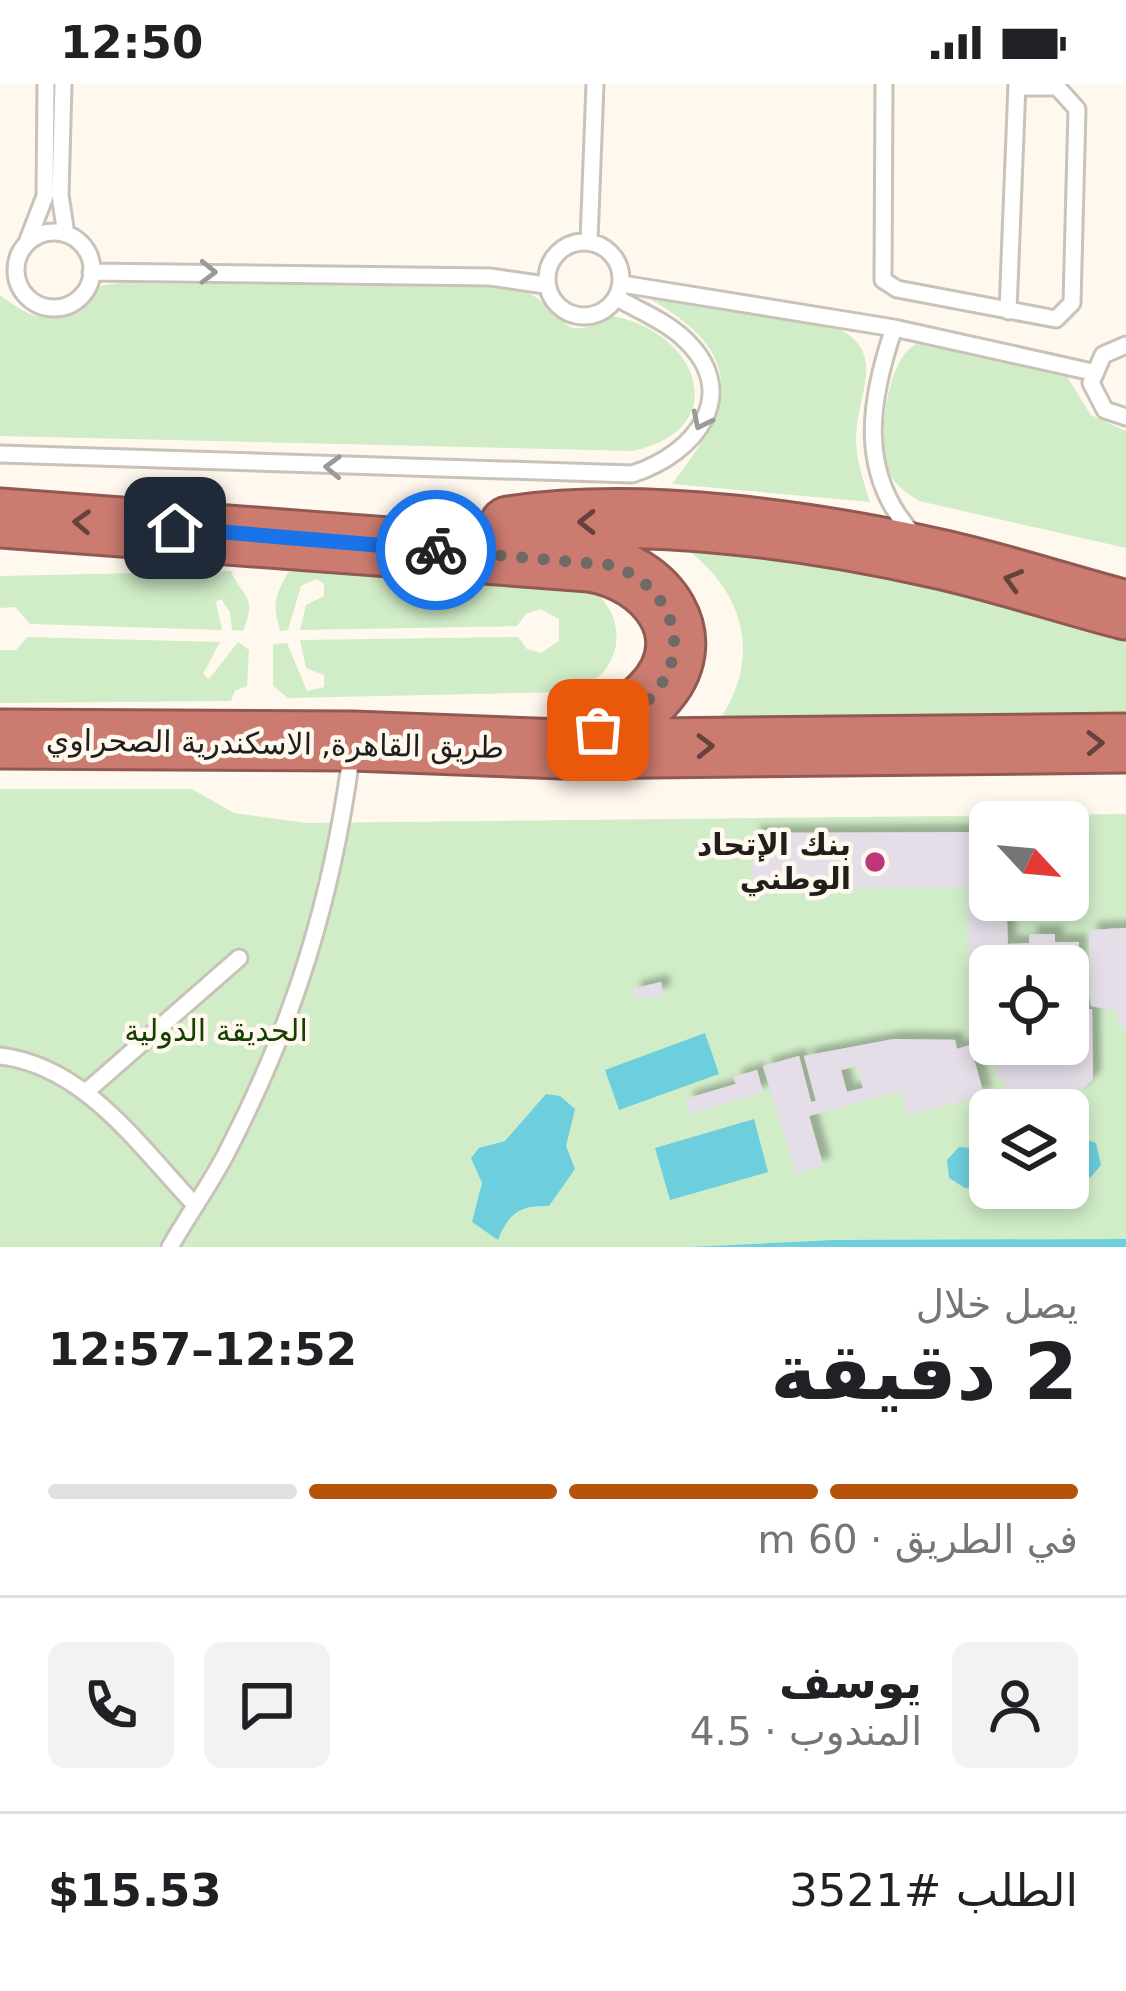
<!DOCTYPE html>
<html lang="ar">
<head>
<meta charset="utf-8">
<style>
  :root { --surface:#fff; --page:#f2f2f2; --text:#202124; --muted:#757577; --line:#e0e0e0; --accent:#b45309 }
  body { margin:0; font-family:"DejaVu Sans","Noto Naskh Arabic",sans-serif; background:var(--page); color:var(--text); direction:rtl; height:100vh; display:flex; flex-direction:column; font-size:45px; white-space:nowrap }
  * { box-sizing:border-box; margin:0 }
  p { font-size:39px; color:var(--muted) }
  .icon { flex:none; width:66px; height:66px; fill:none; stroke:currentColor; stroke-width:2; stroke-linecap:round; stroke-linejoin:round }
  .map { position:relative; height:1163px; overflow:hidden; direction:ltr }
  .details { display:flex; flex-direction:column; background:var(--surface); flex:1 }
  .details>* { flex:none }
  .needle { width:78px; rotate:116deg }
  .tools { position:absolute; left:969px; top:717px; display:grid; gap:24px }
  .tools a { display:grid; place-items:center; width:120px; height:120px; border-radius:18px; background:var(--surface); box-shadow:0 6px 18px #0003; font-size:60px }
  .pin { position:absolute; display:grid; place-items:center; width:102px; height:102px; color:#fff; margin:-51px; border-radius:24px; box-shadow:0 6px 18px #0006 }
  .courier { position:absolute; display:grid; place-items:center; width:120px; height:120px; margin:-60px; border:9px solid #1a73e8; border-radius:50%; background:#fff; color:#222; box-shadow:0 3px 15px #0007 }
  .overview em { font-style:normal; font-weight:700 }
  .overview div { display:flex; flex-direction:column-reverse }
  .overview { display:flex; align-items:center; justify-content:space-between; height:204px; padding:0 48px }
  h1 { font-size:78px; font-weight:700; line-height:90px }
  .bar { display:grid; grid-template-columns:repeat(4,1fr); gap:18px 12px; align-content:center; height:144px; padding:0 48px }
  .bar i { height:15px; border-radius:9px; background:var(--line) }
  .bar .current { background:var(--accent) }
  .bar p { grid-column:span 4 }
  .line { display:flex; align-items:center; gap:30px; padding:0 48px; border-top:3px solid var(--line) }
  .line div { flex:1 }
  .round { display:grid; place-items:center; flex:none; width:126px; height:126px; border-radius:18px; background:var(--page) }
  .status { display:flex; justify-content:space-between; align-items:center; height:84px; padding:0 60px; background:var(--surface); direction:ltr }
  .status svg { height:33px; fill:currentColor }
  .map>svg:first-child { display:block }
  .green { fill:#d1edc8; fill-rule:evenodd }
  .water { fill:#6dcfdd }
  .building { fill:#e5dee8; fill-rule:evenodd; filter:url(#shadow) }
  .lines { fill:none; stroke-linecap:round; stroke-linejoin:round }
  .lane-casing { stroke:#c9c2b8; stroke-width:21 }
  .highway-casing { stroke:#905a52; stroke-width:63 }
  .lane { stroke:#fff; stroke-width:15 }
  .highway { stroke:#cc7b70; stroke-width:57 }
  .oneway { stroke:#9b9a98 }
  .oneway2 { stroke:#65433d }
  .done { stroke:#6f6a65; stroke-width:12; stroke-dasharray:0 21.6 }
  .route { stroke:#1a73e8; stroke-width:15 }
  .poi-dot { fill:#be3778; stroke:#fff8ee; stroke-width:4.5 }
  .labels { text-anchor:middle; stroke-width:9; stroke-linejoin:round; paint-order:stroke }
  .street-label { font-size:30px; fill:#211e1b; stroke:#fff8ee }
  .poi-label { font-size:30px; font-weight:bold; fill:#211e1b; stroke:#fff8ee; text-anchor:end }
  .park-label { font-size:30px; fill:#164001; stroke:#fff8ee }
</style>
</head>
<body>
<div class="status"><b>12:50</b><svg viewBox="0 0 49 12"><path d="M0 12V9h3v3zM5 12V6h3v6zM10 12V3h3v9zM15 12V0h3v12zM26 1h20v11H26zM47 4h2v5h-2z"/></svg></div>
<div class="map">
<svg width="1126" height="1163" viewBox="0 0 1126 1163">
  <defs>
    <filter id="shadow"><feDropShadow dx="8" dy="-8" stdDeviation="3" flood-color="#0004"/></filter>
  </defs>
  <rect width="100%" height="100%" fill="#fff8ee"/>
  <path class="green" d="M123 199 487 203C501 205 522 204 534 212 573 239 561 258 614 232 701 250 733 346 633 367L0 352V211C52 251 59 231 103 201Z
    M645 212 837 244C888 269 857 309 856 353 856 376 863 395 870 418L672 400C737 317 746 269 645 212Z
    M916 260 1064 288 1091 331 1126 347V464L919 417C908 410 897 403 891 392 875 363 886 275 916 260Z
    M685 464 875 485 1126 546V630L722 632C762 569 742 506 685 464Z
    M231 487C242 514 258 510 243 547L232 546 230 528 221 515 216 518 222 546 30 540 15 523 0 524V492Z
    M332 487 592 505C634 539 620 597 567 608L288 614 273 602V560L287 559 307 607 324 603V591L306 584 300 556 518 553 527 565 541 569 559 557V535L540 525 526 530 517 542 300 546 306 521 324 512V500L316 495 301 502 288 546 280 547C272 517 275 514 288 488Z
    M27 553 220 558 203 590 209 595 238 558 249 566 247 602 235 607 231 617 0 619V566H16Z
    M0 705H192L234 729 306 739 1126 730V1163H0ZM990 738H1068V816H990ZM990 882H1068V960H990ZM990 1026H1068V1104H990Z"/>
  <path class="water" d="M705 949 719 990 619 1026 605 986Z
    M546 1010 560 1012 575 1025 566 1062 575 1085 549 1122C519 1121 509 1129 498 1156L472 1138 482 1099 471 1074 479 1064 505 1057Z
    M754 1035 768 1088 670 1116 655 1064Z
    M1078 1052 1096 1059 1101 1081 1091 1093 1068 1100V1055Z
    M959 1063 990 1066V1102L965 1104 949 1094 947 1076Z
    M996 1104H1061L1027 1125Z
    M1126 1155V1163H691L834 1156Z"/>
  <path class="building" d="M990 748V816H1006L1008 860 1029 859V850H1055V858H1079L1078 925H1092L1093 995 1077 1010 1012 1008 995 989V960H1068V882H990L986 934 970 933 967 804 752 805V749Z
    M1126 844V942L1118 943V927L1091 922 1089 846Z
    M661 898 663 910 635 916 632 905Z
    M894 955 955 956 957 965 970 961 984 1011 907 1032 901 1007 809 1032 823 1081 796 1089 763 982 799 972 811 1018 816 1017 804 972ZM857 982 863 1004 847 1008 841 986Z
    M757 986 763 1008 689 1030 685 1015 736 1000 733 993Z"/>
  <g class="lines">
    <defs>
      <path id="lane" d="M63 0 60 111 66 150
        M884 0 883 196 897 205 1056 235 1072 219 1077 25 1057 3H1017
        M16 186a38 38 0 1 1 76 0a38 38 0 1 1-76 0Z
        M28 156 45 112 46 0
        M589 157 595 0
        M547 195a37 37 0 1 1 74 0a37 37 0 1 1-74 0Z
        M91 188 490 193 545 201
        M622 200 894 244 1092 288
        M1008 227 1017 0
        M894 244C869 317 857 391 915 452
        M1126 261 1103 271 1091 299 1105 326 1126 333
        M0 370 632 390C696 370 745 308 681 252 663 236 638 226 617 214
        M0 972C85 982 139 1062 195 1121
        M87 1007 239 874
        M170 1163C188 1131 210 1101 227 1068 295 937 333 812 352 666"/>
      <path id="highway" d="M0 434 590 478C656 488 708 554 652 612 631 634 597 646 571 661
        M509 442C640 422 810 446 939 475 1002 489 1064 510 1126 526
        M0 655 353 657 562 665 1126 659"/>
    </defs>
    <use href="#lane" class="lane-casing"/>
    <use href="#highway" class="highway-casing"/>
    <use href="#lane" class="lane"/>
    <use href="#highway" class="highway"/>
  </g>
  <defs><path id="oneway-chevron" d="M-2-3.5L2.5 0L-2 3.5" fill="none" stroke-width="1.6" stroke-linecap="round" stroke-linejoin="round" transform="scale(3)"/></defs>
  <g class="oneway">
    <use href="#oneway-chevron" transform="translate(208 188) rotate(1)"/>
    <use href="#oneway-chevron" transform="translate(701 337) rotate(116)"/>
    <use href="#oneway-chevron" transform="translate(333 383) rotate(-178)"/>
  </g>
  <g class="oneway2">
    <use href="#oneway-chevron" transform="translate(82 438) rotate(-177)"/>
    <use href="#oneway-chevron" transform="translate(587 438) rotate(180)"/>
    <use href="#oneway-chevron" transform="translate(1013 496) rotate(-164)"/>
    <use href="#oneway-chevron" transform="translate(1095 659) rotate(-1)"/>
    <use href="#oneway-chevron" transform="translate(705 662) rotate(-1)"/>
  </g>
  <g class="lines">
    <path class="done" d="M436 466 610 481C662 496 694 553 660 602 646 624 620 634 598 646"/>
    <path class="route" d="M175 444 436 466"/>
  </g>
  <circle class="poi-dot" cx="875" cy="778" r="12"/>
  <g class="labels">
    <g class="street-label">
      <text transform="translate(275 660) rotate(1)" y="10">طريق القاهرة, الاسكندرية الصحراوي</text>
    </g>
    <g class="poi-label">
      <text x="851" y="771">بنك الإتحاد<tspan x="851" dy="34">الوطني</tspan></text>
    </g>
    <g class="park-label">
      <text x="216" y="957">الحديقة الدولية</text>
    </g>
  </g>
</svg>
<div class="tools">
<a><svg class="needle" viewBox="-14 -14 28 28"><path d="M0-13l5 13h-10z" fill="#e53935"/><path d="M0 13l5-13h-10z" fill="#757577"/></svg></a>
<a><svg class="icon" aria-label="locate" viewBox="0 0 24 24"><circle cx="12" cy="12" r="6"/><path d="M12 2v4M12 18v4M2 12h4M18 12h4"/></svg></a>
<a><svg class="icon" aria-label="layers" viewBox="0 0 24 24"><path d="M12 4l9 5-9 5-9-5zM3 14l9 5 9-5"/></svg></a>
</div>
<div class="pin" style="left:598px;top:646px;background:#ea580c"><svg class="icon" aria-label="bag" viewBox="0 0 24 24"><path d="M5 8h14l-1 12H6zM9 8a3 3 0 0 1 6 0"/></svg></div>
<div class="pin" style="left:175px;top:444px;background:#1f2937"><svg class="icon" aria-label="home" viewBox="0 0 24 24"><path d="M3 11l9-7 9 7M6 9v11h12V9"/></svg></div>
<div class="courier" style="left:436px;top:466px"><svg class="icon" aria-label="bike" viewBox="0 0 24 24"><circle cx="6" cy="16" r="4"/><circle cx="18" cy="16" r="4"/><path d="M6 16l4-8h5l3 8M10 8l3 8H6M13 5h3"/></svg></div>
</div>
<section class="details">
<div class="overview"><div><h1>2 دقيقة</h1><p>يصل خلال</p></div><em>12:52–12:57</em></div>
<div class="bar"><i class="current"></i><i class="current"></i><i class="current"></i><i></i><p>في الطريق · 60 m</p></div>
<div class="line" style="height:216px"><a class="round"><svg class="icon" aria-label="person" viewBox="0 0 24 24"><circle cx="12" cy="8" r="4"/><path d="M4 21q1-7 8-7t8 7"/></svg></a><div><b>يوسف</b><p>المندوب · 4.5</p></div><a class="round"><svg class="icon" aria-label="chat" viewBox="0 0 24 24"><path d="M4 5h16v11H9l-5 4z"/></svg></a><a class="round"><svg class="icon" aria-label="phone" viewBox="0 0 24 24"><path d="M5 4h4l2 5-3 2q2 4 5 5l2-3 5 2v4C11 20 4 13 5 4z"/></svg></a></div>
<div class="line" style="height:156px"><div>الطلب #3521</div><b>$15.53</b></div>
</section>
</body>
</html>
